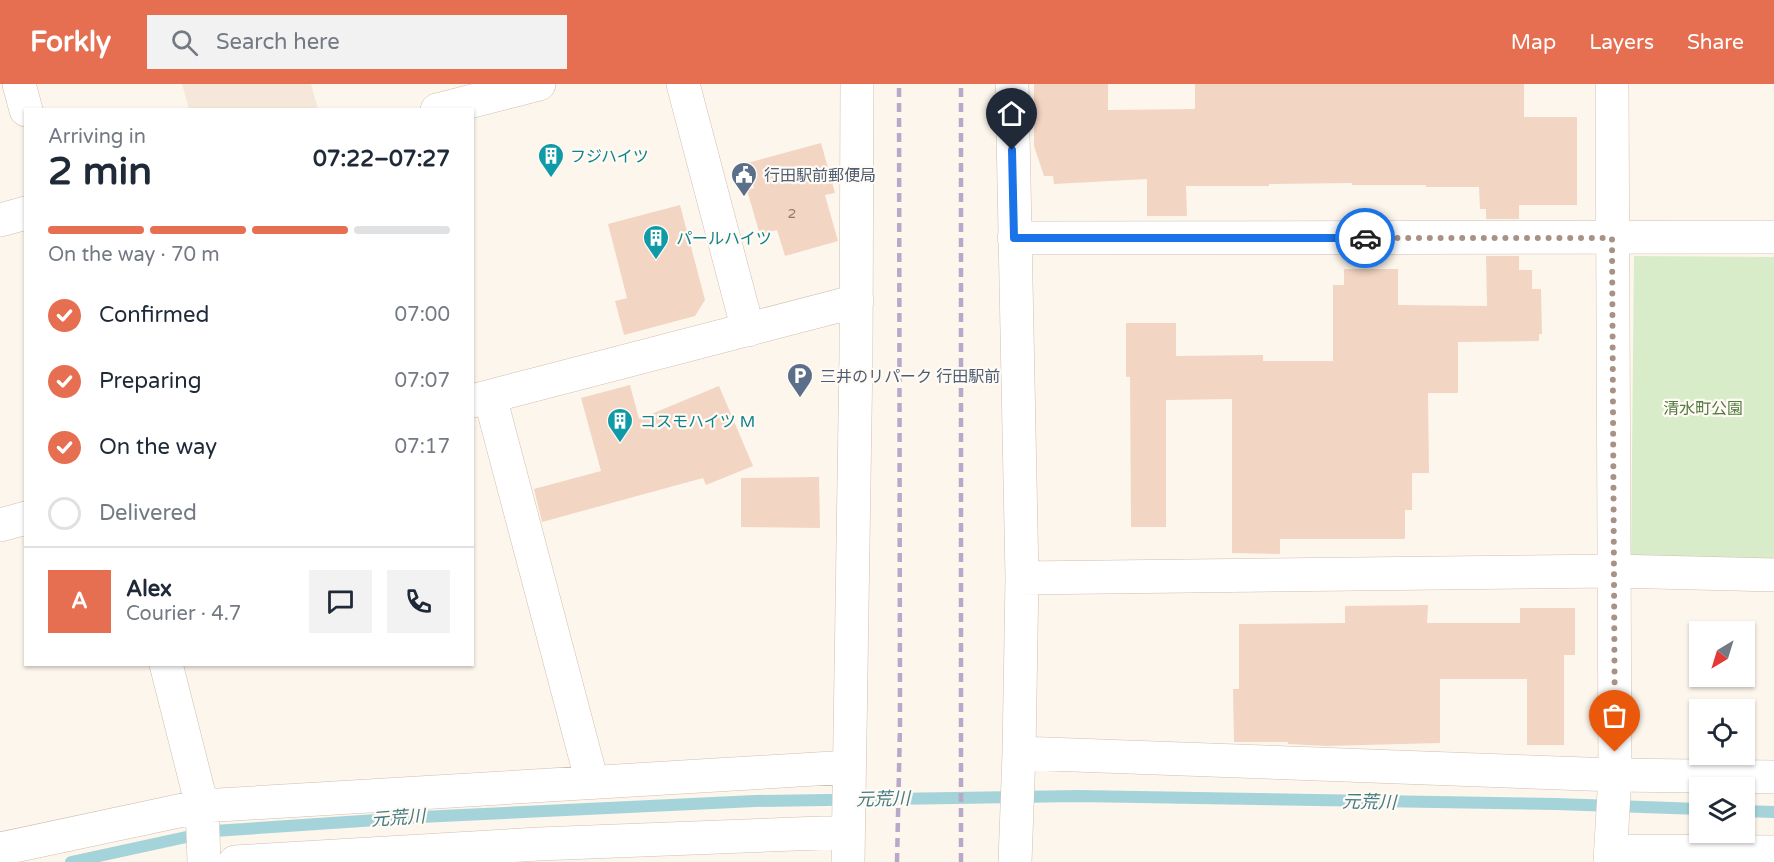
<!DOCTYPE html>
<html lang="en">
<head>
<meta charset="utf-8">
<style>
  :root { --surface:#fff; --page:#f2f2f3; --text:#1f2937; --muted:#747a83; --line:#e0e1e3; --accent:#e76f51 }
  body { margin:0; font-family:"Varela Round","Noto Sans JP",sans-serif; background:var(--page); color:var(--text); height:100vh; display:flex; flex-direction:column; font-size:22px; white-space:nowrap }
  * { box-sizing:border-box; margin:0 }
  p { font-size:20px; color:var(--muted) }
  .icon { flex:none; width:33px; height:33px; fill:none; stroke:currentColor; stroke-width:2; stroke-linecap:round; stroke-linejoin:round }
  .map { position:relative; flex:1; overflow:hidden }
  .panel { position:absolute; left:24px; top:24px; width:450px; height:558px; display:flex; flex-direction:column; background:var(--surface); border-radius:0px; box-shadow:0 2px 4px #0004 }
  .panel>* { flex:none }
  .needle { width:39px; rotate:218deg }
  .controls { position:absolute; left:1689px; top:537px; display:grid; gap:12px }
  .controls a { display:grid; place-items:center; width:66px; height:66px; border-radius:0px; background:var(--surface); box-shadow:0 2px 4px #0004; font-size:30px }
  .pin { position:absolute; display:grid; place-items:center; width:51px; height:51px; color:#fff; margin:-62px -26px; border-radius:50% 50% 50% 0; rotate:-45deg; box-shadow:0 0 6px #0007 }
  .pin .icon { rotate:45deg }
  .courier { position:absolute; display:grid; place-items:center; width:60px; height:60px; margin:-30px; border:4px solid #1a73e8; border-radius:50%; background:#fff; color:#222; box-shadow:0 2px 8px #0007 }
  .overview em { font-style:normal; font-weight:800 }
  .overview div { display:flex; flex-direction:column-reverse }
  .overview { display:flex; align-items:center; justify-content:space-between; height:102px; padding:0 24px }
  h1 { font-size:39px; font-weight:800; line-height:45px }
  .bar { display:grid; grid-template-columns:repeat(4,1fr); gap:9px 6px; align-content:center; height:72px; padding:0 24px }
  .bar i { height:8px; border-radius:4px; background:var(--line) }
  .bar .selected { background:var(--accent) }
  .bar p { grid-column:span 4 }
  .line { display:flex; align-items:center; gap:15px; padding:0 24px; border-top:2px solid var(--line) }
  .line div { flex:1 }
  .round { display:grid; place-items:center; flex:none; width:63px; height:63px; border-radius:0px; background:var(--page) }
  ol { padding:0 24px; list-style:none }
  li { display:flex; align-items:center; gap:18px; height:66px }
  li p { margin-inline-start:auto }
  li .icon { padding:6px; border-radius:50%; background:var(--accent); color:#fff; stroke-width:4 }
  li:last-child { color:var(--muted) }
  li i { width:33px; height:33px; border:3px solid var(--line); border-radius:50% }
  header { display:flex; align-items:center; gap:36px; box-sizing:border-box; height:84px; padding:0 30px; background:var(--accent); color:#fff }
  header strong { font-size:28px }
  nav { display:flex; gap:33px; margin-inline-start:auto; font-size:21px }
  .search { width:420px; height:54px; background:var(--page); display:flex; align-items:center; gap:15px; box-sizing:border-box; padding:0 21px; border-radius:0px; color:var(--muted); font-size:22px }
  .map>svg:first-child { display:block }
  .residential { fill:#f5e8da }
  .green { fill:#d8ecc9 }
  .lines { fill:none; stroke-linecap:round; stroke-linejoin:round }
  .stream { stroke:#a5d3da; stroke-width:12 }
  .building { fill:#f3d5c3 }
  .street-casing { stroke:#d1beb0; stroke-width:34 }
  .secondary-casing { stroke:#d6c0b0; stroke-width:34 }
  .street { stroke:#fff; stroke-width:33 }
  .secondary { stroke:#fff; stroke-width:33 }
  .rail { stroke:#b9a8c9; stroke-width:4.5; stroke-dasharray:9 6; stroke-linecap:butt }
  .done { stroke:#a89285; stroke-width:6; stroke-dasharray:0 10.8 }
  .route { stroke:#1a73e8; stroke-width:8 }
  .labels { text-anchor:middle; stroke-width:4.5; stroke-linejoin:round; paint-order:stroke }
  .number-label { font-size:14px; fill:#987a6a }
  .culture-label { font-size:16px; fill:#0d838f; stroke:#fffaf3; text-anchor:start }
  .service-label { font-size:16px; fill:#4e5e75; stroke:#fffaf3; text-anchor:start }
  .park-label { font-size:16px; fill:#537a41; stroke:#fffaf3 }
  .water-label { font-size:18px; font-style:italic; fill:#437c86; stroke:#fffaf3 }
</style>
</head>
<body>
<header>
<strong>Forkly</strong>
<div class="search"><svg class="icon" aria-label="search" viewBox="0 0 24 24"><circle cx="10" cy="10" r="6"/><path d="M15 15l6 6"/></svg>Search here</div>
<nav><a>Map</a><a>Layers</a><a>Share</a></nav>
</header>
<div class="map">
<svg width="1774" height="778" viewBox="0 0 1774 778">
  <rect width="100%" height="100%" fill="#fdf6ec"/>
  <path class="residential" d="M182 0H311L318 25H189Z"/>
  <path class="green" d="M1634 172 1774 173V476H1631Z"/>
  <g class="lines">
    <path class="stream" d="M1744 727 1774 728
      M71 778 214 747 421 733 755 717 1078 712 1557 720 1700 725"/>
  </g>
  <path class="building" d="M1034 0H1108V26L1195 25V0H1524V33H1577V121H1519V135H1486V125H1480L1479 103H1426V101H1352V99L1269 100V102H1186L1187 132H1147V95L1054 100 1053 92H1044L1034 62Z
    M821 59 835 109 825 111 838 157 785 172 777 146 760 151 747 106 754 104 747 79Z
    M680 121 705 216 695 232 624 251 615 217 627 214 608 140Z
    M1486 172H1519V186H1532V205H1541L1542 250H1539V257L1458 258V309H1428L1429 389H1412V426H1405V455H1280V470L1232 469V315L1166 316V443H1131L1130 293H1126V239H1176V272L1263 271V277H1333V201H1344V185H1398V221L1487 222Z
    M630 301 639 335 719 302 753 382 706 401 703 394 542 438 534 405 601 387 581 314Z
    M819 393 820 444 741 443V394Z
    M1428 521 1427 539H1520V524H1575V571H1564V661H1527V595H1440V659L1326 662 1288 660V658H1234L1233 605H1239V540L1345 539V522Z"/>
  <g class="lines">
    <defs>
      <path id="street" d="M19 0 26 26
        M683 0 748 246
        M1012 0 1022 494 1019 669 1615 691 1774 693
        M437 26 539 0
        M0 136 26 129
        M1014 154 1774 153
        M490 313 592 698
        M472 317 857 217
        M0 441 26 434
        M1022 494 1614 487 1774 491
        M166 580 202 722 204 778
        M0 765 202 722 849 683
        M1611 767 1774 768
        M235 778 539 760 848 748
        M848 778 856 270 857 0
        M1015 778 1019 669"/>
      <path id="secondary" d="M1610 778 1615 691 1612 0"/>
    </defs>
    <use href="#street" class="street-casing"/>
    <use href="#secondary" class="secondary-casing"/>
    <use href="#street" class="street"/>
    <use href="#secondary" class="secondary"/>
    <path class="rail" d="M897 778 900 641 899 0
      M961 778V0"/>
  </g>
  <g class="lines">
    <path class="done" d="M1365 154H1612L1615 668"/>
    <path class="route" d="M1012 66 1014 154H1365"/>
  </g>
  <defs>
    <symbol id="building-pin" viewBox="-11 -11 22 30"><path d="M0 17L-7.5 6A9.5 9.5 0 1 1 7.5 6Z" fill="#0f9aa8" stroke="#fffaf3"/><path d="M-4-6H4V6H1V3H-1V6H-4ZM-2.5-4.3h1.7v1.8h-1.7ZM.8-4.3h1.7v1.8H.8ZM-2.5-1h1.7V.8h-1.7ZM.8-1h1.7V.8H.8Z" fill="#fff"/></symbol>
    <symbol id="civic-pin" viewBox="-11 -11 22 30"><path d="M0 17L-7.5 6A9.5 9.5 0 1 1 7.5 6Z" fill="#5c6f8a" stroke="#fffaf3"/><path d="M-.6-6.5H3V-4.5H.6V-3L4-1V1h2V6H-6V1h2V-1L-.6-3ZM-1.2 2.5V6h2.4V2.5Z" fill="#fff"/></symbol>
    <symbol id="parking-pin" viewBox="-11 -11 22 30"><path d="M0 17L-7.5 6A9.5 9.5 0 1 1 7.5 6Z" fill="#5c6f8a" stroke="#fffaf3"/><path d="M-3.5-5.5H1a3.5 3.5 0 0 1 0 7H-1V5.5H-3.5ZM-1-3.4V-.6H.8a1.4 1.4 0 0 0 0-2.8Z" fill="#fff"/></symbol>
  </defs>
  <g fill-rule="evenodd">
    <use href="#building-pin" x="536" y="57" width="30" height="40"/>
    <use href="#civic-pin" x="729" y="76" width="30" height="40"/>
    <use href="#building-pin" x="641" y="139" width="30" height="40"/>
    <use href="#parking-pin" x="785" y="277" width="30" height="40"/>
    <use href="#building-pin" x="605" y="322" width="30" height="40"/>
  </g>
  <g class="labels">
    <g class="number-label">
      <text x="792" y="134">2</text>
    </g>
    <g class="culture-label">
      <text x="570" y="78">フジハイツ</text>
      <text x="676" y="160">パールハイツ</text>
      <text x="640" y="343">コスモハイツ M</text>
    </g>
    <g class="service-label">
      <text x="764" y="97">行田駅前郵便局</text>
      <text x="820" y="298">三井のリパーク 行田駅前</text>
    </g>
    <g class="park-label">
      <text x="1703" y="330">清水町公園</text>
    </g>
    <g class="water-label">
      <text transform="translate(883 715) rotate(-1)" y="6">元荒川</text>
      <text transform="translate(1369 718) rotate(1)" y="6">元荒川</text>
      <text transform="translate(398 734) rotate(-4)" y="6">元荒川</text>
    </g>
  </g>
</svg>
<div class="controls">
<a><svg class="needle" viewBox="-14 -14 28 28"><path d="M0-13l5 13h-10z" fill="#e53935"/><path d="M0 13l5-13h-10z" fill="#747a83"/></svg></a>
<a><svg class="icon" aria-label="locate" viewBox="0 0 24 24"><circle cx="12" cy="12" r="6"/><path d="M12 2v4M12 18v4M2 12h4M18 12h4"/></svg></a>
<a><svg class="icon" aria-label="layers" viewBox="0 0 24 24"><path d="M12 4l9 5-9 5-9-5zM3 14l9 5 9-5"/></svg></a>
</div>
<div class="pin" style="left:1615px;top:668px;background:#ea580c"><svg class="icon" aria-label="bag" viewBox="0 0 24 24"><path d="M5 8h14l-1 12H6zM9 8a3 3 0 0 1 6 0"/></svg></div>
<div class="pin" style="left:1012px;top:66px;background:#1f2937"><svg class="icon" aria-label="home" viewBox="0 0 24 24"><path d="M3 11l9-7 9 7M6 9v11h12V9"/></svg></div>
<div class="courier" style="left:1365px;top:154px"><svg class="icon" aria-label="car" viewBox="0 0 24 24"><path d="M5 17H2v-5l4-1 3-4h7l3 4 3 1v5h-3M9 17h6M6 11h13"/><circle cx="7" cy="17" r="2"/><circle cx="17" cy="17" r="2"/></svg></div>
<section class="panel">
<div class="overview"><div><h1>2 min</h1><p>Arriving in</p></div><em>07:22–07:27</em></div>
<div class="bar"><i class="selected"></i><i class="selected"></i><i class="selected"></i><i></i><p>On the way · 70 m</p></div>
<ol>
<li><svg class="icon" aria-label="check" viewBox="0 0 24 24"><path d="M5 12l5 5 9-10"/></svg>Confirmed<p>07:00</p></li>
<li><svg class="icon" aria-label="check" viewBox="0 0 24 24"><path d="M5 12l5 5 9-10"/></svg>Preparing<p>07:07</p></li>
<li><svg class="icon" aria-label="check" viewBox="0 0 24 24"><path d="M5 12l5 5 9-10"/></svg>On the way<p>07:17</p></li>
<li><i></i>Delivered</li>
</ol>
<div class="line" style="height:108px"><b class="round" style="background:var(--accent);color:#fff">A</b><div><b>Alex</b><p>Courier · 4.7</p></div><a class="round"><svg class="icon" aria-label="chat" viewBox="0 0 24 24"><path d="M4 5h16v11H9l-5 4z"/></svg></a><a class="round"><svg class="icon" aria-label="phone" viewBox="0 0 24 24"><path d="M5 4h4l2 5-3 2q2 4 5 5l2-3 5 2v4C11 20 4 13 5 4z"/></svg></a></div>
</section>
</div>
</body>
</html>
